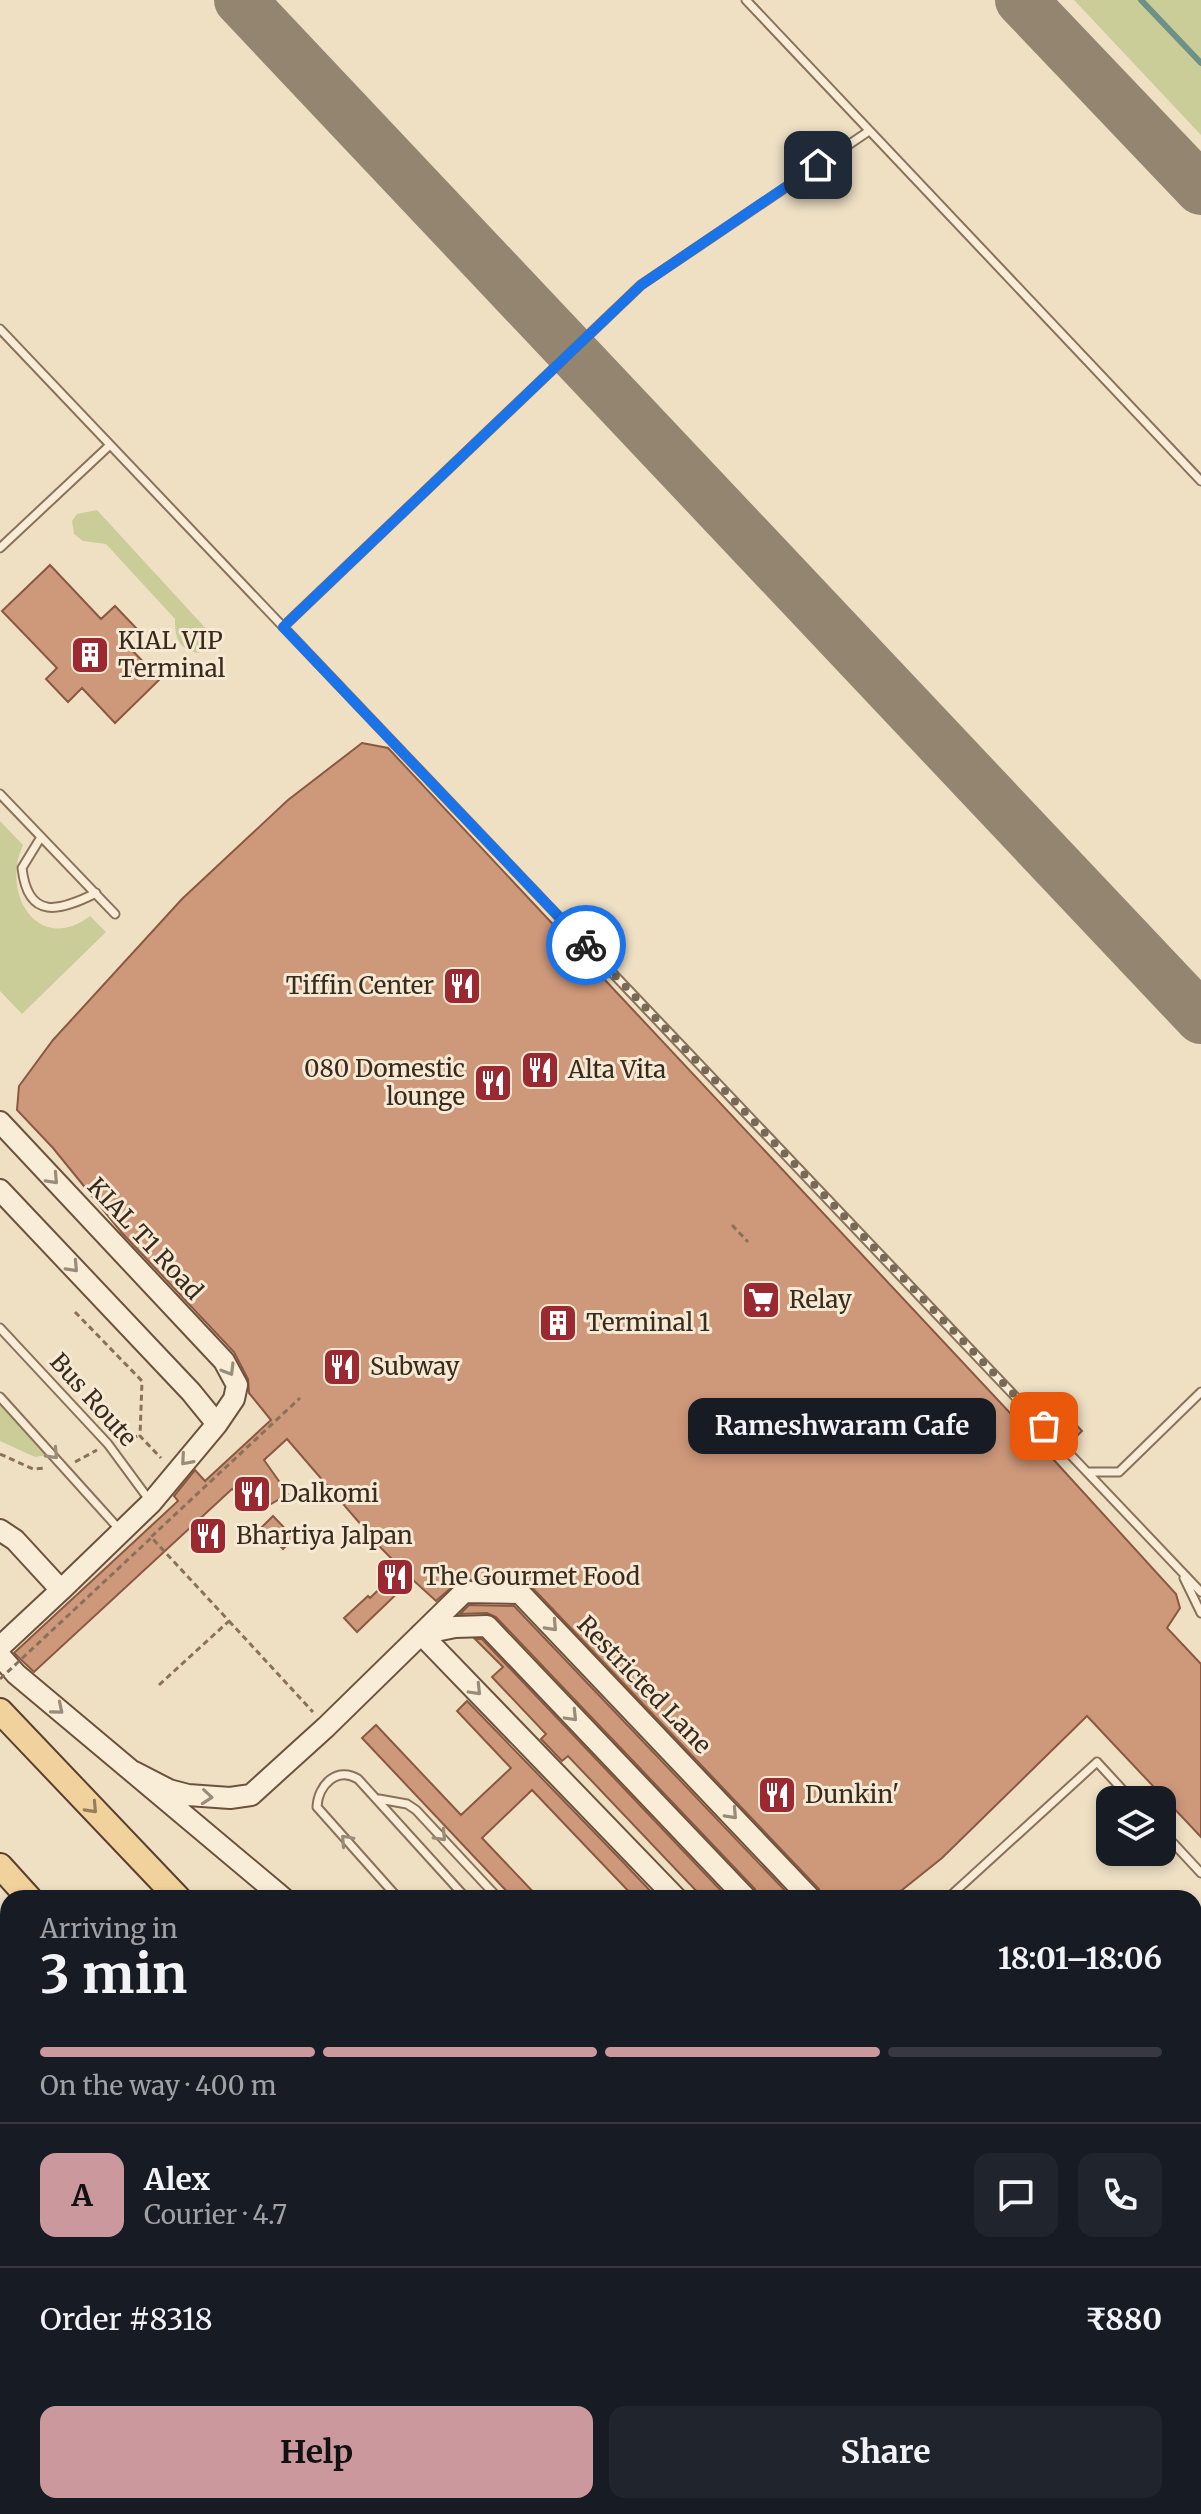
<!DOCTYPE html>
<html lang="en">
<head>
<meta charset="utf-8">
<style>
  :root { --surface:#171b24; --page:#20242c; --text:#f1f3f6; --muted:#9ea1a6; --line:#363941; --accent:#ca989d }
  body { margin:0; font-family:Merriweather,serif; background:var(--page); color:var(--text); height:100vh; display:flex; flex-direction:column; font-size:30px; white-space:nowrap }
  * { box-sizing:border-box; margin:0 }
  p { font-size:26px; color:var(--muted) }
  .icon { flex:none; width:44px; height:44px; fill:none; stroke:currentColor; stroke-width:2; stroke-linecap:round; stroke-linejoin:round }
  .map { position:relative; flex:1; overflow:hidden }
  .panel { position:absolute; left:0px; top:1890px; width:1202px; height:624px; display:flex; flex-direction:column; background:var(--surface); border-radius:24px 24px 0 0; box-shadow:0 4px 12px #0003 }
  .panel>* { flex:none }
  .controls { position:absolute; left:1096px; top:1786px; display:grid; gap:16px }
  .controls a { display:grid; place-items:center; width:80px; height:80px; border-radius:16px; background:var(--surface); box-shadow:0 4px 12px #0003; font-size:40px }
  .pin { position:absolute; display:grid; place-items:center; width:68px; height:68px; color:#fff; margin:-34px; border-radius:16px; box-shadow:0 4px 12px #0006 }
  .courier { position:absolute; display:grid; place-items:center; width:80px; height:80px; margin:-40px; border:6px solid #1a73e8; border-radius:50%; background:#fff; color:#222; box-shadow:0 2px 10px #0007 }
  .bubble { position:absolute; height:56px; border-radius:16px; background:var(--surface); box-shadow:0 4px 12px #0003; font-size:26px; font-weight:700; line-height:56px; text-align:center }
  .headline em { font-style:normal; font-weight:700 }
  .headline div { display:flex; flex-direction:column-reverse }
  .headline { display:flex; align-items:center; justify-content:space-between; height:136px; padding:0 40px }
  h1 { font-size:52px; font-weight:700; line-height:60px }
  .bar { display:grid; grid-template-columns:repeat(4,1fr); gap:12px 8px; align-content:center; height:96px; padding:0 40px }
  .bar i { height:10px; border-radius:6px; background:var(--line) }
  .bar .active { background:var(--accent) }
  .bar p { grid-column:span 4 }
  .line { display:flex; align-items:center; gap:20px; padding:0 40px; border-top:2px solid var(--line) }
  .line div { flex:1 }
  .round { display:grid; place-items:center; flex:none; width:84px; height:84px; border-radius:16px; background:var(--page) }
  .primary-button { display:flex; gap:16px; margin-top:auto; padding:16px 40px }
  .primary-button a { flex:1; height:92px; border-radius:16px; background:var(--accent); color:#111; font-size:32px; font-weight:700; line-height:92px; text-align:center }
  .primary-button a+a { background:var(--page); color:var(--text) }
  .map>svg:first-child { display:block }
  .green { fill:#cacd98 }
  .water { fill:#a6c2b8; stroke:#6d9186; stroke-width:2 }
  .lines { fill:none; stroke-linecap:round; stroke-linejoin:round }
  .stream { stroke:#6d9186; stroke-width:6 }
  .taxiway { stroke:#948571; stroke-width:52 }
  .building { fill:#ce987a; stroke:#8a5940; stroke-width:2 }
  .primary-tunnel { stroke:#cbbca3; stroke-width:24; stroke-dasharray:24 12; stroke-linecap:butt }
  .lane-casing { stroke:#8a715a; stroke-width:11 }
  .secondary-casing { stroke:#6c523d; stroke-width:24 }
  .primary-casing { stroke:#583f2f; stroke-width:28 }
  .path { stroke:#8a715a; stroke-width:3; stroke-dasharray:6 4; stroke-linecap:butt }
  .lane { stroke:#f9edd8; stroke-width:7 }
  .secondary { stroke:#f9edd8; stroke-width:20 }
  .primary { stroke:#f2d29c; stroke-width:24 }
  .path-bridge { stroke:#8a715a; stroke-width:3; stroke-dasharray:6 4; stroke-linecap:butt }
  .oneway { stroke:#9a8c7b }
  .oneway2 { stroke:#967e5d }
  .done { stroke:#796a58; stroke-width:8; stroke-dasharray:0 14.4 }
  .route { stroke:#1a73e8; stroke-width:10 }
  .labels { text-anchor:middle; stroke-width:6; stroke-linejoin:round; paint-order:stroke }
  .poi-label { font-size:24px; fill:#3a2a1e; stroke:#f6ead4; text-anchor:start }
  .street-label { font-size:24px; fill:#3a2a1e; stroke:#f6ead4 }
</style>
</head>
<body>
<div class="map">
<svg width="1201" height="2514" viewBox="0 0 1201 2514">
  <rect width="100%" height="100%" fill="#efe0c4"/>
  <path class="green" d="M1074 0H1201V135Z
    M97 510 210 633 209 642 199 653C178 649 175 638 175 619L106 544 83 541 74 534 72 521 77 514Z
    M0 821 23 845C0 895 39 955 90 916L106 932 22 1014 0 991Z
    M0 1403 48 1455 35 1457 0 1441Z
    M1194 2268 1201 2275V2383L1194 2390Z
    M282 2506H374L373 2514H272Z
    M874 2506H1073L1065 2514H881Z"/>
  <path class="water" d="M928 2506H991L987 2514H937Z"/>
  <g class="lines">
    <path class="stream" d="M1141 0 1201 63"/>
    <path class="taxiway" d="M240 0 1201 1018
      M1021 0 1201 189"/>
  </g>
  <path class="building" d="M50 565 101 619 115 606 137 629 124 642 160 679 115 723 82 688 68 702 46 679 57 668 2 611Z
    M362 743 388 748 1041 1446 1047 1440 1060 1453 1053 1459 1176 1594 1180 1608 1167 1628 1201 1664V1837L1087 1716 942 1858 892 1898H823L819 1889 526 1581 460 1580 436 1601 412 1579 357 1632 344 1618 368 1596 370 1598 401 1568 382 1549 287 1439 264 1460 288 1494 271 1504 245 1498 232 1489 34 1672 14 1653 178 1501 174 1496 195 1470 205 1481 271 1420 249 1393 248 1379 234 1352 122 1233 53 1148 17 1110 19 1086 53 1040 182 899 288 800Z
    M1070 1418 1082 1431 1069 1444 1057 1431Z
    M273 1516 294 1538 283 1549 262 1527Z
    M469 1605 514 1606 792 1898H759L755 1889 496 1617 487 1613 460 1614Z
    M475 1639H482L728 1898H703L568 1756 562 1761 541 1739 546 1734 492 1677 503 1667Z
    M467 1701 622 1861 657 1898H635L532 1790 482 1838 539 1898H513L362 1738 376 1725 461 1815 511 1768 457 1711Z"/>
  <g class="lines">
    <path class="primary-tunnel" d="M444 2506 446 2514"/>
    <defs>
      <path id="lane" d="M746 0 1201 481
        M0 329 1201 1592
        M0 548 110 445
        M283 627 641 285 869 131
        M0 794 115 914
        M41 837 22 868C28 921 60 911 96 893
        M0 1328 108 1444 150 1501
        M0 1397 119 1529
        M1088 1472H1119L1201 1392
        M1184 1578 1201 1613
        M379 1799 407 1804 416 1810 498 1898
        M1162 1831 1201 1873
        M398 1898 317 1807C318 1785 337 1766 358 1779L466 1898
        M948 1898 1097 1762 1132 1800
        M0 1972 8 1981
        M0 2079 8 2071
        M1194 2111 1201 2119
        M0 2457 8 2465
        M1194 2487 1201 2480
        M1165 2514 1174 2506"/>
      <path id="secondary" d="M0 1122 224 1361 237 1385 234 1399 217 1424 151 1503 61 1590
        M0 1190 191 1392 217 1424
        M0 1530 15 1540 61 1590 0 1647
        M421 1634 455 1627 487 1626 746 1898
        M421 1634 676 1898
        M0 1656 16 1674 283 1898
        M134 1772 169 1790 188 1795 230 1798 251 1795 326 1727 464 1592 520 1593 810 1898
        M223 2514 237 2506"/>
      <path id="primary" d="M0 1711 178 1898
        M0 1866 29 1898
        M1194 2158 1201 2165
        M1194 2236 1201 2244
        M391 2514 392 2506
        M477 2514 483 2506"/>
    </defs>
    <use href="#lane" class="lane-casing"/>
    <use href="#secondary" class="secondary-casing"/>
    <use href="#primary" class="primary-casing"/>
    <path class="path" d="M732 1225 748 1242
      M75 1312 142 1381 140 1436 161 1458
      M122 1441 138 1436
      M0 1454 33 1469 45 1468
      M75 1462 97 1450
      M229 1621 313 1712
      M159 1685 229 1621 151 1537 300 1398
      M310 2514 325 2506
      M334 2514 336 2506
      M1019 2514 1020 2506
      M1050 2514 1058 2506"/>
    <use href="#lane" class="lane"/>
    <use href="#secondary" class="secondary"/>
    <use href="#primary" class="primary"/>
    <path class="path-bridge" d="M0 1679 151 1538"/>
  </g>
  <defs><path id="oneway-chevron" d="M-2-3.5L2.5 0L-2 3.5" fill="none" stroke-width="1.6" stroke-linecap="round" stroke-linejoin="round" transform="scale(2)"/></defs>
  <g class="oneway">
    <use href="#oneway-chevron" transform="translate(53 1179) rotate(47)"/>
    <use href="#oneway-chevron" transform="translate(73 1267) rotate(47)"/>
    <use href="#oneway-chevron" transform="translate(229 1370) rotate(59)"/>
    <use href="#oneway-chevron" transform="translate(53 1454) rotate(47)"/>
    <use href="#oneway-chevron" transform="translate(186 1460) rotate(131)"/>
    <use href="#oneway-chevron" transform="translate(552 1626) rotate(47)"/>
    <use href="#oneway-chevron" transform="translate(476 1690) rotate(46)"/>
    <use href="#oneway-chevron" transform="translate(58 1709) rotate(40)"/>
    <use href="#oneway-chevron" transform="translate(572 1716) rotate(46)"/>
    <use href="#oneway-chevron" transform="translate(207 1797) rotate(5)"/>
    <use href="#oneway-chevron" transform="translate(732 1814) rotate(47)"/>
    <use href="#oneway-chevron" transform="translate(441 1836) rotate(47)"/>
    <use href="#oneway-chevron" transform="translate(346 1840) rotate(-132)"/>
  </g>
  <use class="oneway2" href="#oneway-chevron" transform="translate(92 1808) rotate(47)"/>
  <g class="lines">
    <path class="done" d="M586 945 1044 1426"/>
    <path class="route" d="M586 945 283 627 641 285 818 165"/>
  </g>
  <defs>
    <symbol id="building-square" viewBox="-11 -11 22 22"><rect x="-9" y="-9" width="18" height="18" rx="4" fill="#9a2931" stroke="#f6ead4"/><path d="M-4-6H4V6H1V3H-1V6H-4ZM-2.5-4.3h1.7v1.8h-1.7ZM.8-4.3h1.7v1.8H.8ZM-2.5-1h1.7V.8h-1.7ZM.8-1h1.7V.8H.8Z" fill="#fff"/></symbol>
    <symbol id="restaurant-square" viewBox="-11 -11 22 22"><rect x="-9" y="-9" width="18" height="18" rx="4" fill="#9a2931" stroke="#f6ead4"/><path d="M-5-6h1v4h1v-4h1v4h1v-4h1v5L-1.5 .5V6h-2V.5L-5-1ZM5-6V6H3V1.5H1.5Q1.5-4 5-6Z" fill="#fff"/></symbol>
    <symbol id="supermarket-square" viewBox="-11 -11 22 22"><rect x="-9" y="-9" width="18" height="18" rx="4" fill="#9a2931" stroke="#f6ead4"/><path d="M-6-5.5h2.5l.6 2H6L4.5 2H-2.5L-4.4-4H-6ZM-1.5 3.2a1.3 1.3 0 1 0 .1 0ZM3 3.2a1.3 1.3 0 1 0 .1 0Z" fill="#fff"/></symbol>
  </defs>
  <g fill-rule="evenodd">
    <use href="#building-square" x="68" y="633" width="44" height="44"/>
    <use href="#restaurant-square" x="440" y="964" width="44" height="44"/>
    <use href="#restaurant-square" x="518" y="1048" width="44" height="44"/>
    <use href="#restaurant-square" x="471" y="1061" width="44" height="44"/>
    <use href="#supermarket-square" x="739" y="1278" width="44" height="44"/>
    <use href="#building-square" x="536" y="1301" width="44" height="44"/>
    <use href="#restaurant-square" x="320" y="1345" width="44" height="44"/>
    <use href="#restaurant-square" x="230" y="1472" width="44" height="44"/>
    <use href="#restaurant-square" x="186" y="1514" width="44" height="44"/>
    <use href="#restaurant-square" x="373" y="1555" width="44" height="44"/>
    <use href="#restaurant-square" x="755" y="1773" width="44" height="44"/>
  </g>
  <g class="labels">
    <g class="poi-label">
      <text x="118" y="649">KIAL VIP<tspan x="118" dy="28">Terminal</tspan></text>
      <text x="434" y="994" text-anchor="end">Tiffin Center</text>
      <text x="465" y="1077" text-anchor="end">080 Domestic<tspan x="465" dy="28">lounge</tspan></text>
      <text x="568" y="1078">Alta Vita</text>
      <text x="789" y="1308">Relay</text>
      <text x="586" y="1331">Terminal 1</text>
      <text x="370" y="1375">Subway</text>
      <text x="280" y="1502">Dalkomi</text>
      <text x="236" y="1544">Bhartiya Jalpan</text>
      <text x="423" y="1585">The Gourmet Food</text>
      <text x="805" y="1803">Dunkin'</text>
    </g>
    <g class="street-label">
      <text transform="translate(145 1239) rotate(47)" y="8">KIAL T1 Road</text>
      <text transform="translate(93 1400) rotate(48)" y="8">Bus Route</text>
      <text transform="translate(644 1685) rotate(46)" y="8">Restricted Lane</text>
    </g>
  </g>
</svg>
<div class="controls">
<a><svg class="icon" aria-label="layers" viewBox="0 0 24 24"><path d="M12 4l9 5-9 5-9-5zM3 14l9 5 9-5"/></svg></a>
</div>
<div class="pin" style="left:1044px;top:1426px;background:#ea580c"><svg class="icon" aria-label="bag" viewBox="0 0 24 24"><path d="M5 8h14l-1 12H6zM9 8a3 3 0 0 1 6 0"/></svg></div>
<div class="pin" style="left:818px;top:165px;background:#1f2937"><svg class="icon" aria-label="home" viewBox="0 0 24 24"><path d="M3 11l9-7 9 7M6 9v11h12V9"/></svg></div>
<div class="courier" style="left:586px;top:945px"><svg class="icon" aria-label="bike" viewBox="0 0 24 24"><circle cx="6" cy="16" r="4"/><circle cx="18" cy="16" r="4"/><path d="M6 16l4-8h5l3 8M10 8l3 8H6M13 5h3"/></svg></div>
<div class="bubble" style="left:688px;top:1398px;width:308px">Rameshwaram Cafe</div>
<section class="panel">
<div class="headline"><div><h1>3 min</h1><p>Arriving in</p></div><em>18:01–18:06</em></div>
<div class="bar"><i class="active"></i><i class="active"></i><i class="active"></i><i></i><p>On the way · 400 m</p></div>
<div class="line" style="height:144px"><b class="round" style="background:var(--accent);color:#111">A</b><div><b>Alex</b><p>Courier · 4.7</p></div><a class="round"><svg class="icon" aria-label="chat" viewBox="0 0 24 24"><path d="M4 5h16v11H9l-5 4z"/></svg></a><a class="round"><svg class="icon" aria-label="phone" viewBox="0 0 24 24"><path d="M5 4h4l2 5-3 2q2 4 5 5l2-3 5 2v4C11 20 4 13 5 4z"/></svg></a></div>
<div class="line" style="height:104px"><div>Order #8318</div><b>₹880</b></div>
<div class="primary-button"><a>Help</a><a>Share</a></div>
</section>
</div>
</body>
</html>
